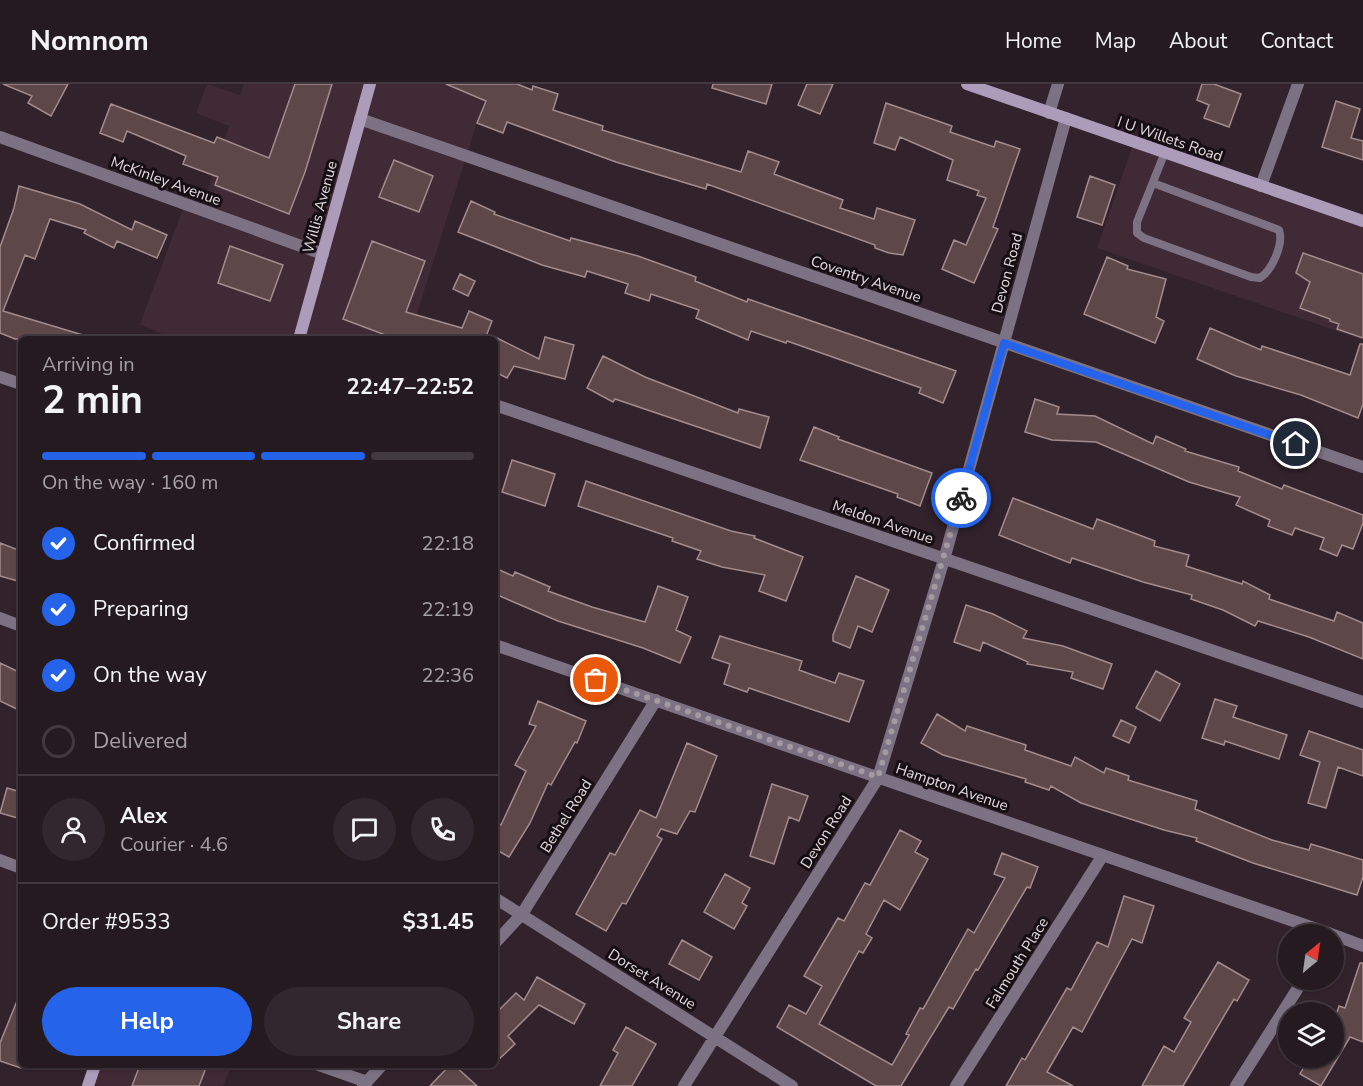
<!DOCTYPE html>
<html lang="en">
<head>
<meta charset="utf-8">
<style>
  :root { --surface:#261a21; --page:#32272e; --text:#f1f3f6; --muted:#a4a1a5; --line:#42383f; --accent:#2563eb }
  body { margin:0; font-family:"Nunito Sans",sans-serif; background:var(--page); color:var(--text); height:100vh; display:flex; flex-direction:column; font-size:22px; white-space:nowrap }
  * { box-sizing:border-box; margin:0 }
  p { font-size:20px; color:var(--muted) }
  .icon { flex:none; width:33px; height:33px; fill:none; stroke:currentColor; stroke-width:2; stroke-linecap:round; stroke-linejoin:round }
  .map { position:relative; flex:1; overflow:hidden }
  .sheet { position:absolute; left:18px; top:252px; width:480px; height:732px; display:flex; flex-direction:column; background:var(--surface); border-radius:9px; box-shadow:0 2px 4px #0004,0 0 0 2px var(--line) }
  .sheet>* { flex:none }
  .needle { width:39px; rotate:29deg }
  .controls { position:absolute; left:1278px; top:840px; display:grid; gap:12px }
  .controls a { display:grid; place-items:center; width:66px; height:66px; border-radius:50%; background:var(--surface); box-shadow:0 2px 4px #0004,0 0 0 2px var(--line); font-size:30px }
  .pin { position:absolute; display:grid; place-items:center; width:51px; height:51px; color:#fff; margin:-26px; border:3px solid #fff; border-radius:50%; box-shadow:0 2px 6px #0007 }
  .courier { position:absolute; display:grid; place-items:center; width:60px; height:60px; margin:-30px; border:4px solid #2563eb; border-radius:50%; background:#fff; color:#222; box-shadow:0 2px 8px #0007 }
  .summary em { font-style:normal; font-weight:700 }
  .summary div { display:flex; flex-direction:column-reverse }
  .summary { display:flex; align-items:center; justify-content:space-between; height:102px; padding:0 24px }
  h1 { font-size:39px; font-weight:700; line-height:45px }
  .bar { display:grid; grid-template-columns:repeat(4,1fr); gap:9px 6px; align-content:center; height:72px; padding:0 24px }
  .bar i { height:8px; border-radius:4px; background:var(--line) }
  .bar .current { background:var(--accent) }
  .bar p { grid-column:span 4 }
  .line { display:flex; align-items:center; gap:15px; padding:0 24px; border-top:2px solid var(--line) }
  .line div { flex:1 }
  .round { display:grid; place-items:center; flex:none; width:63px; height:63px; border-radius:32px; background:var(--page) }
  ol { padding:0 24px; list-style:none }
  li { display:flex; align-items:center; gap:18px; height:66px }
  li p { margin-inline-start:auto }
  li .icon { padding:6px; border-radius:50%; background:var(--accent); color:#fff; stroke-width:4 }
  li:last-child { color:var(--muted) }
  li i { width:33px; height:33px; border:3px solid var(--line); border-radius:50% }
  .action { display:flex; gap:12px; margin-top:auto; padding:12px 24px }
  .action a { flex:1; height:69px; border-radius:36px; background:var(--accent); color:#fff; font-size:24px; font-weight:700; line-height:69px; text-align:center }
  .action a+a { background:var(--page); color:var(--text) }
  header { display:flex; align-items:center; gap:36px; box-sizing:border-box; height:84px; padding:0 30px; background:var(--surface); border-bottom:2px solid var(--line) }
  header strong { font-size:28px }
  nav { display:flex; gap:33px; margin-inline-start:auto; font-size:21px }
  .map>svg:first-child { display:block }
  .built { fill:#3f2a36 }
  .building { fill:#5d4749; stroke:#a48c8d; stroke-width:1.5 }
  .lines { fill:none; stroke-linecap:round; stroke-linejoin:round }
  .service { stroke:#7c7284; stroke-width:8 }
  .minor { stroke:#7c7284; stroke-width:12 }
  .secondary { stroke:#ac9cba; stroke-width:12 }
  .done { stroke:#a599a0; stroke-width:6; stroke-dasharray:0 10.8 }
  .route { stroke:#2563eb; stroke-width:8 }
  .labels { text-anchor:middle; stroke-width:6; stroke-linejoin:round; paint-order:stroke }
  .street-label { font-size:15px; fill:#e3d9df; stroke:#150e12 }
</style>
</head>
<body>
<header>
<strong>Nomnom</strong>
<nav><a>Home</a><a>Map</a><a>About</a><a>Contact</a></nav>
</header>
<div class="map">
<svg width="1363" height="1002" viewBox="0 0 1363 1002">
  <rect width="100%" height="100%" fill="#32222c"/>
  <path class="built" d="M207 0 240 11 244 0H489L409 255H173L140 240 185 119 201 125 229 42 196 29Z
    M1134 58 1363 137V256L1097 164Z
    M95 981H232L223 1002H88Z"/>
  <path class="building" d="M3 0H68L51 32 28 19 32 12Z
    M295 0H332L305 88 289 130 215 101 218 93 183 80 186 72 127 47 123 58 100 49 111 20 214 59 217 53 269 74Z
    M446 0H517L532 6 533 2 558 10 553 26 603 42 602 46 741 88 748 67 779 78 774 90 843 116 840 124 874 135 877 124 915 136 903 171 889 169 875 164V161L707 100 706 105 616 78 507 38 503 49 477 39 486 17Z
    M713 0H772L766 20 712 4Z
    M807 0H833L820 30 798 21Z
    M1202 0H1214L1241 10 1229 43 1204 34 1209 21 1197 16Z
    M1336 17 1360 25 1351 54 1363 57V76L1322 63Z
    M886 19 952 42 950 48 994 63 996 57 1020 65 993 143 998 145 974 199 942 185 954 156 966 161 986 114 977 111 979 107 947 96 953 76 900 53 895 66 874 59Z
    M394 76 433 92 419 128 379 113Z
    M1090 92 1115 101 1102 141 1077 133Z
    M19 102 80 120 132 146 135 137 167 151 157 174 117 157 114 164 84 149 86 146 50 135 35 175 25 171 3 227 83 251 82 255H15L0 249V163L14 124Z
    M471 117 495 128 494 130 570 157 571 154 638 172 696 193 695 197 747 218 748 215 956 287 943 319 919 309 921 304 787 257 786 259 751 247 748 256 696 234 699 226 651 210 649 217 625 209 628 200 587 187 585 193 542 181 458 148Z
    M372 157 425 177 406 228 462 244 469 227 492 237 485 255H396L343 235Z
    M230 162 283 181 270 217 218 199Z
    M1303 169 1363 190V254L1337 245 1339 240 1330 237V235L1300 224 1310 198 1296 189Z
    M1107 173 1128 182 1127 185 1166 195 1156 233 1164 237 1155 259 1084 230Z
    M460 190 475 197 468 212 453 205Z
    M1210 244 1261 266 1262 262 1350 291 1360 260H1363V320L1358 334 1301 311 1236 292 1197 275Z
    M495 253 539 275 545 253 574 261 565 295 514 282 507 294 495 288Z
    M603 272 645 293 738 329 739 325 769 333 760 364 615 315 613 318 587 304Z
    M1035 315 1059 323 1057 330 1095 332 1153 360 1156 352 1186 365 1185 367 1239 383 1238 387 1282 405 1284 401 1363 431V439L1353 465 1342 461 1337 472 1320 465 1324 454 1295 444 1292 451 1268 442 1270 436 1236 421 1240 413 1189 398 1096 358 1052 356 1025 348Z
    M814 343 839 353 838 355 932 389 920 422 897 413 898 410 800 376Z
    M512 376 555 390 545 422 502 408Z
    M586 397 731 447 755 452 754 454 803 473 786 517 759 507 765 491 722 483 697 475 701 467 672 457 673 454 578 422Z
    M1013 414 1093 445 1097 435 1155 457 1154 462 1189 471 1186 482 1242 500 1243 497 1270 511 1269 515 1334 537 1337 528 1363 539V575L1309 553 1258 537 1255 542 1223 526 1191 515 1192 511 1143 498 1072 474 1070 479 999 451Z
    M0 459 21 467V498L0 492Z
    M495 484 513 492 515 488 550 503 548 507 592 523 645 538 658 502 688 513 676 546 691 553 680 579 643 564 558 537 495 510Z
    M856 492 889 506 872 548 858 542 850 564 833 557V551Z
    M966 521 993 530 1027 547 1023 554 1063 562 1112 580 1103 605 1071 594 1073 588 1027 580 1028 578 983 558 980 567 954 558Z
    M720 552 802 577 799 586 835 599 839 589 864 597 849 638 749 604 747 608 724 600 730 580 712 574Z
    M0 579 21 589V627L0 617Z
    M1156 587 1180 600 1160 637 1136 624Z
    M1215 615 1237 622 1233 633 1287 651 1279 675 1225 657 1224 661 1202 654Z
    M538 617 586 637 577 659 575 658 551 701 548 699 530 739 509 773 495 765V737L501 741 526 687 515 681 536 642 529 640Z
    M937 630 965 647 967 642 1026 661 1025 666 1071 682 1075 673 1104 689 1106 684 1129 692 1128 696 1197 717 1195 725 1272 756 1309 766 1311 760 1363 776V793L1357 811 1253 779 1196 757 1197 754 1164 746 1081 719 1051 702 1049 706 1025 698 1026 695 943 671 921 659Z
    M1121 636 1136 643 1129 659 1113 652Z
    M1309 647 1363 666V692L1338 683 1326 724 1308 719 1320 678 1300 671Z
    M687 659 717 672 695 728 690 727 677 750 661 745 657 752 662 755 626 820 622 819 606 847 576 830 610 769 615 771 640 726 656 734Z
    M772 700 808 712 799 737 789 733 774 780 750 772Z
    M7 704 21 708V735L0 729Z
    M900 746 921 757 915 768 928 775 900 826 884 816 866 850 872 854 863 869 859 867 819 940 892 981 909 951 906 950 920 924 923 925 968 845 974 849 1005 794 994 790 1002 769 1038 783 1030 804 1027 803 978 886 976 885 953 925 949 923 901 1002H876L777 943 789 921 806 930 822 902 804 892 838 834 844 837 865 799 870 801Z
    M725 790 750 804 742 819 747 822 734 845 704 828Z
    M1124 812 1154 822 1142 859 1132 855 1082 948 1073 943 1047 988 1073 1002H1006L1022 974 1025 976 1067 904 1071 906 1097 858 1108 863Z
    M682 856 712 873 699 896 669 880Z
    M1218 878 1249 896 1237 917 1234 915 1183 1002H1142L1164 962 1174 968 1191 938 1184 934Z
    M1360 879H1363V958L1350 953 1321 1002 1300 990 1309 974H1334V937L1339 922 1345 924Z
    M537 893 585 920 574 940 539 921 508 952 515 960 495 979V930L516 909 524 916Z
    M19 912H21V984L0 977V959Z
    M626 943 656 960 632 1002H600L618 969 613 966Z
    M140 981H207L199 1002H132Z
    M450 981H454L477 1002H430Z"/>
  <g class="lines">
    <path class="service" d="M1153 99 1279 146C1284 160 1272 186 1260 194L1251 193 1144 154 1137 149V138L1165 68"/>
    <path class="minor" d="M1049 29 1058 0
      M360 35 1363 383
      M0 53 323 170
      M1261 102 1298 0
      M0 293 21 300
      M495 321 1363 618
      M0 534 21 542
      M495 561 1331 850
      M0 776 21 784
      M495 814 792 1002
      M1334 851 1363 862
      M495 859 522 830 656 616
      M319 981 367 998
      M363 1002 382 981
      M684 1002 878 694 945 472 1066 34
      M956 1002 1103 771
      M1236 1002 1303 896"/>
    <path class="secondary" d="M967 0 1363 137
      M299 255 370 0
      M88 1002 95 981"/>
  </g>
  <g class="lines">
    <path class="done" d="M596 596 878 693 961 414"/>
    <path class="route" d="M961 414 1004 259 1296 360"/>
  </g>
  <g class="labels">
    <g class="street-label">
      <text transform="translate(1170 55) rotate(19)" y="5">I U Willets Road</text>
      <text transform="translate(166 97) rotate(20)" y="5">McKinley Avenue</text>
      <text transform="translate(320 123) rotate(-75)" y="5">Willis Avenue</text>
      <text transform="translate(1007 189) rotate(-75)" y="5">Devon Road</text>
      <text transform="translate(866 195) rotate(19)" y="5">Coventry Avenue</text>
      <text transform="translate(883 438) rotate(19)" y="5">Meldon Avenue</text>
      <text transform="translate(952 703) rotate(19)" y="5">Hampton Avenue</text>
      <text transform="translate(566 732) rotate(-58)" y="5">Bethel Road</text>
      <text transform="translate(826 748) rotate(-58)" y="5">Devon Road</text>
      <text transform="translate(1017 879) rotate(-58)" y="5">Falmouth Place</text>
      <text transform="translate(652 895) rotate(32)" y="5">Dorset Avenue</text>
    </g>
  </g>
</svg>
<div class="controls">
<a><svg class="needle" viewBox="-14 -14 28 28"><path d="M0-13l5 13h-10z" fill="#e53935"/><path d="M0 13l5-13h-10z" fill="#a4a1a5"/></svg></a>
<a><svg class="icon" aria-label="layers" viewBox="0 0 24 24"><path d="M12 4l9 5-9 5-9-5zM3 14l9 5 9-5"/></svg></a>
</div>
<div class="pin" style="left:596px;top:596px;background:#ea580c"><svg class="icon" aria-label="bag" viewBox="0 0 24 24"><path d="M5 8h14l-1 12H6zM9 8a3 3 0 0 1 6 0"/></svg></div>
<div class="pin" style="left:1296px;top:360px;background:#1f2937"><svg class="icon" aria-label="home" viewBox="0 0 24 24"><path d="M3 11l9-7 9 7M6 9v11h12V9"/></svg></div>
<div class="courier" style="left:961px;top:414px"><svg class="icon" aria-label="bike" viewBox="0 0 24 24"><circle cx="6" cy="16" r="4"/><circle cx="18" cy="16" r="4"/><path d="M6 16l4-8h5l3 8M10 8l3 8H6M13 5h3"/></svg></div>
<section class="sheet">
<div class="summary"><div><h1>2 min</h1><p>Arriving in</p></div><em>22:47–22:52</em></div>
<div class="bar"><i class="current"></i><i class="current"></i><i class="current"></i><i></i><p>On the way · 160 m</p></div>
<ol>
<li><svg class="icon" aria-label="check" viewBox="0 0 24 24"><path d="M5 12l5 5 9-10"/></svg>Confirmed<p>22:18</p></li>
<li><svg class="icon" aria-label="check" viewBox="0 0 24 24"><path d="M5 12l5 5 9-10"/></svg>Preparing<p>22:19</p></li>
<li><svg class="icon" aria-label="check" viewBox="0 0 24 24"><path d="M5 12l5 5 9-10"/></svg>On the way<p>22:36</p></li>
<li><i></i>Delivered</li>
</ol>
<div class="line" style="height:108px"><a class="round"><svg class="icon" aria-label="person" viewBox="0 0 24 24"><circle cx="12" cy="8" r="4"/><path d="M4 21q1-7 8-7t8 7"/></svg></a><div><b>Alex</b><p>Courier · 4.6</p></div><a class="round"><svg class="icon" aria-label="chat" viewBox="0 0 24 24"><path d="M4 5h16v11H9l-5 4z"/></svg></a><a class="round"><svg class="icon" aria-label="phone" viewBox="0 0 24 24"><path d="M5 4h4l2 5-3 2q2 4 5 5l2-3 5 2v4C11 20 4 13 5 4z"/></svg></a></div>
<div class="line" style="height:78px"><div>Order #9533</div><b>$31.45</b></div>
<div class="action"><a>Help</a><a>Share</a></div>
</section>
</div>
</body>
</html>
